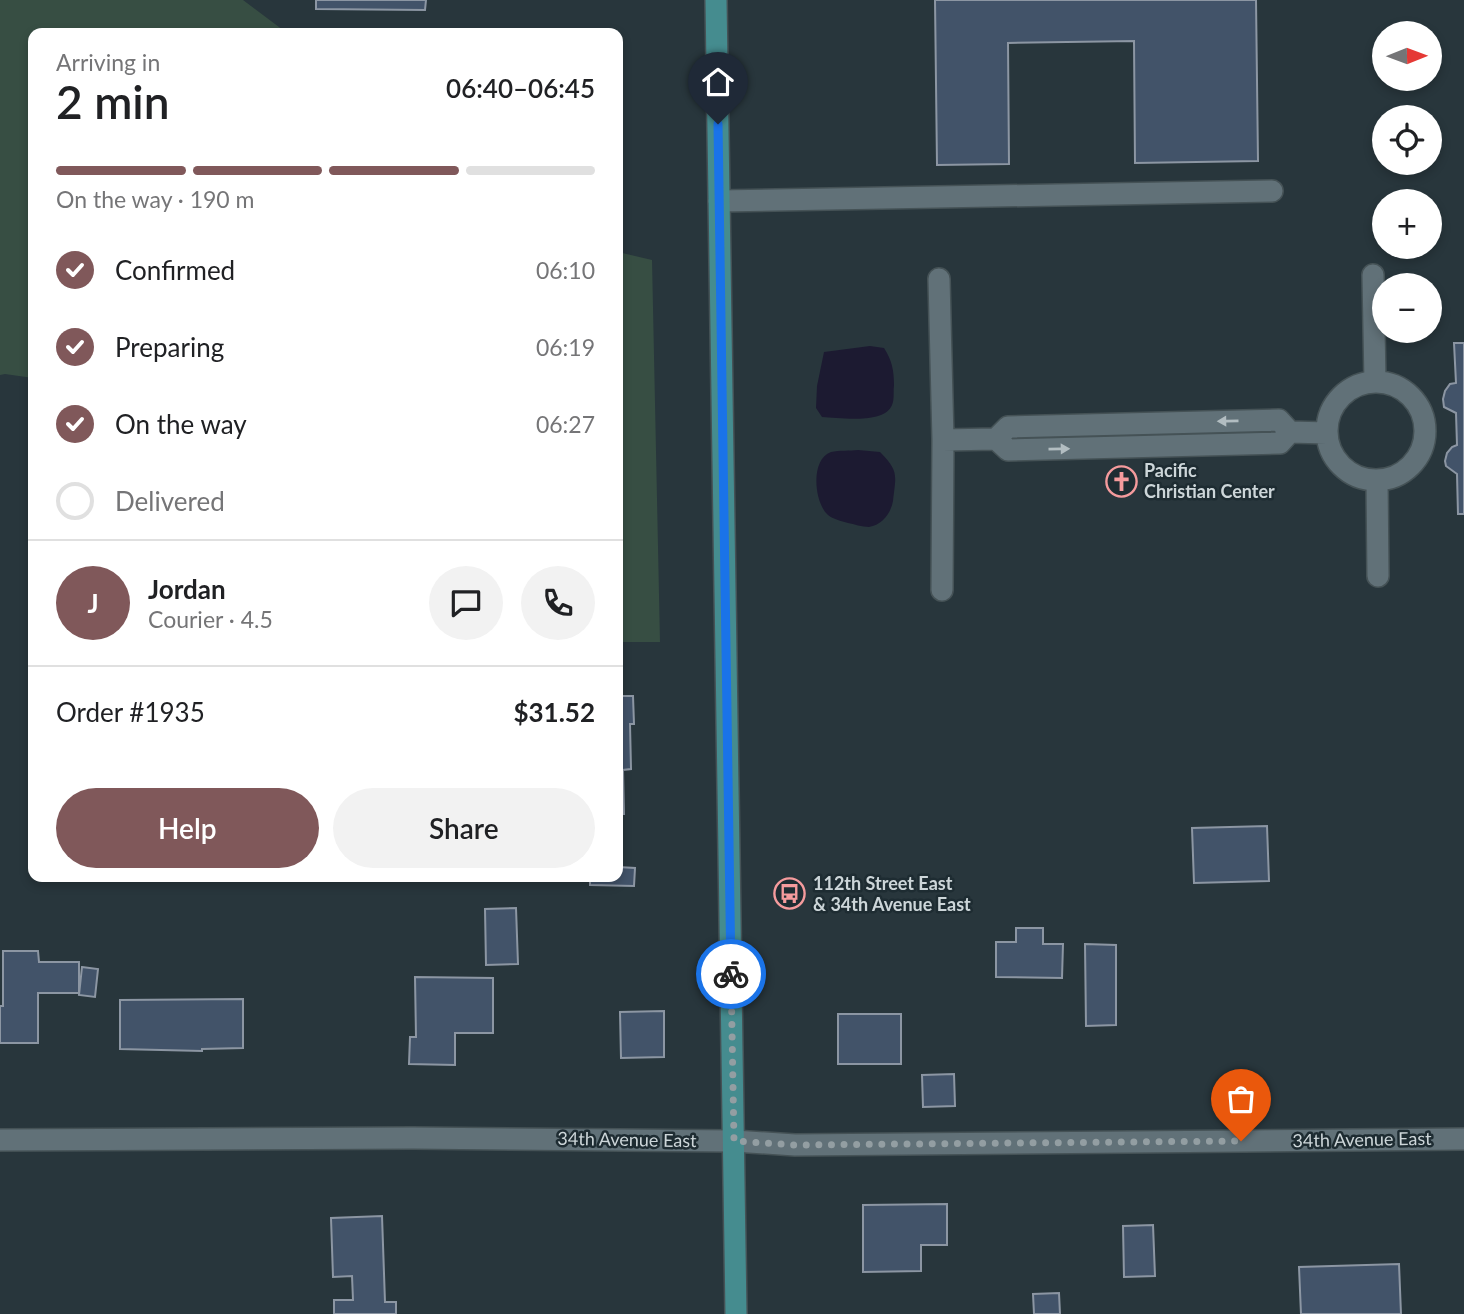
<!DOCTYPE html>
<html lang="en">
<head>
<meta charset="utf-8">
<style>
  :root { --surface:#fff; --page:#f2f2f2; --text:#202124; --muted:#757577; --line:#e0e0e0; --accent:#80585a }
  body { margin:0; font-family:Lato,sans-serif; background:var(--page); color:var(--text); height:100vh; display:flex; flex-direction:column; font-size:26px; white-space:nowrap }
  * { box-sizing:border-box; margin:0 }
  p { font-size:23px; color:var(--muted) }
  .icon { flex:none; width:38px; height:38px; fill:none; stroke:currentColor; stroke-width:2; stroke-linecap:round; stroke-linejoin:round }
  .map { position:relative; flex:1; overflow:hidden }
  .drawer { position:absolute; left:28px; top:28px; width:595px; height:854px; display:flex; flex-direction:column; background:var(--surface); border-radius:14px; box-shadow:0 4px 10px #0003 }
  .drawer>* { flex:none }
  .needle { width:46px; rotate:89deg }
  .fabs { position:absolute; left:1372px; top:21px; display:grid; gap:14px }
  .fabs a { display:grid; place-items:center; width:70px; height:70px; border-radius:50%; background:var(--surface); box-shadow:0 4px 10px #0003; font-size:35px }
  .pin { position:absolute; display:grid; place-items:center; width:60px; height:60px; color:#fff; margin:-72px -30px; border-radius:50% 50% 50% 0; rotate:-45deg; box-shadow:0 0 7px #0007 }
  .pin .icon { rotate:45deg }
  .courier { position:absolute; display:grid; place-items:center; width:70px; height:70px; margin:-35px; border:5px solid #1a73e8; border-radius:50%; background:#fff; color:#222; box-shadow:0 2px 9px #0007 }
  .headline em { font-style:normal; font-weight:600 }
  .headline div { display:flex; flex-direction:column-reverse }
  .headline { display:flex; align-items:center; justify-content:space-between; height:119px; padding:0 28px }
  h1 { font-size:46px; font-weight:600; line-height:52px }
  .bar { display:grid; grid-template-columns:repeat(4,1fr); gap:10px 7px; align-content:center; height:84px; padding:0 28px }
  .bar i { height:9px; border-radius:5px; background:var(--line) }
  .bar .current { background:var(--accent) }
  .bar p { grid-column:span 4 }
  .line { display:flex; align-items:center; gap:18px; padding:0 28px; border-top:2px solid var(--line) }
  .line div { flex:1 }
  .round { display:grid; place-items:center; flex:none; width:74px; height:74px; border-radius:37px; background:var(--page) }
  ol { padding:0 28px; list-style:none }
  li { display:flex; align-items:center; gap:21px; height:77px }
  li p { margin-inline-start:auto }
  li .icon { padding:7px; border-radius:50%; background:var(--accent); color:#fff; stroke-width:4 }
  li:last-child { color:var(--muted) }
  li i { width:38px; height:38px; border:4px solid var(--line); border-radius:50% }
  .primary-button { display:flex; gap:14px; margin-top:auto; padding:14px 28px }
  .primary-button a { flex:1; height:80px; border-radius:42px; background:var(--accent); color:#fff; font-size:28px; font-weight:600; line-height:80px; text-align:center }
  .primary-button a+a { background:var(--page); color:var(--text) }
  .map>svg:first-child { display:block }
  .green { fill:#374e43 }
  .water { fill:#1c1a31 }
  .building { fill:#425369; stroke:#8c96a3; stroke-width:2 }
  .lines { fill:none; stroke-linecap:round; stroke-linejoin:round }
  .minor-casing { stroke:#455256; stroke-width:24 }
  .major-casing { stroke:#455256; stroke-width:24 }
  .minor { stroke:#617178; stroke-width:21 }
  .major { stroke:#458c8f; stroke-width:21 }
  .oneway { fill:#b2bdc1 }
  .done { stroke:#939ea2; stroke-width:7; stroke-dasharray:0 12.6 }
  .route { stroke:#1a73e8; stroke-width:9 }
  .labels { text-anchor:middle; stroke-width:5; stroke-linejoin:round; paint-order:stroke }
  .poi-label { font-size:18px; font-weight:bold; fill:#cdd6d9; stroke:#1e2c32; text-anchor:start }
  .street-label { font-size:18px; fill:#cdd6d9; stroke:#1e2c32 }
</style>
</head>
<body>
<div class="map">
<svg width="1464" height="1314" viewBox="0 0 1464 1314">
  <rect width="100%" height="100%" fill="#28363c"/>
  <path class="green" d="M0 0H243L287 33H33V378L5 374 0 375Z
    M618 252 652 260 660 642H618Z"/>
  <path class="water" d="M870 346 884 348C892 360 894 371 894 385 893 392 895 401 891 407 881 424 840 418 822 417L816 408 817 386 824 352Z
    M858 450 880 452C899 471 896 475 893 501 891 513 882 525 869 527 862 527 854 524 848 523 841 521 833 519 828 515 814 503 810 459 831 452 839 450 850 451 858 450Z"/>
  <path class="building" d="M316 0H426L425 10 316 9Z
    M935 0H1256L1258 161 1135 163 1134 41 1008 43 1009 164 937 165Z
    M1454 343H1464V514H1458L1457 474 1446 466 1445 461 1447 453 1452 447 1457 445 1456 413 1444 407 1443 399 1445 391 1450 384 1456 383Z
    M618 696H633L634 724H630L631 769 623 770 624 814H618Z
    M1267 826 1269 881 1194 883 1192 828Z
    M618 867 635 868 634 886 590 885V877H618Z
    M516 908 518 964 486 965 485 909Z
    M1016 928H1043V944H1063L1062 978 996 977V942H1016Z
    M1085 944 1116 945V1025L1086 1026Z
    M3 951H38L39 962H79V993H38V1043H0V1006H3Z
    M82 967 98 969 95 997 79 995Z
    M415 977 493 978V1033H455V1065L409 1064 410 1037H416Z
    M243 999V1048L202 1049V1051L120 1049V1000Z
    M664 1011V1057L621 1058 620 1012Z
    M838 1014H901V1064H838Z
    M954 1074 955 1106 923 1107 922 1075Z
    M947 1204V1245H921V1271L863 1272V1205Z
    M382 1216 385 1302H396V1314H334V1300H353L352 1276 333 1277 331 1218Z
    M1153 1225 1155 1276 1124 1277 1123 1226Z
    M1399 1264 1401 1314H1301L1299 1267Z
    M1059 1293 1060 1314H1034L1033 1294Z"/>
  <g class="lines">
    <defs>
      <path id="minor" d="M719 201 1272 191
        M1373 275 1375 382
        M939 279 943 440 942 590
        M1327 431a49 49 0 1 1 98 0a49 49 0 1 1-98 0Z
        M996 439 1008 450 1280 443 1290 432 1327 433
        M943 440 996 439 1008 427 1279 420 1290 432
        M1377 480 1378 576
        M0 1140 413 1138 734 1141 795 1145 1464 1139"/>
      <path id="major" d="M716 0 736 1314"/>
    </defs>
    <use href="#minor" class="minor-casing"/>
    <use href="#major" class="major-casing"/>
    <use href="#minor" class="minor"/>
    <use href="#major" class="major"/>
  </g>
  <defs><path id="oneway-solid" d="M-6-.8H1V-3.2L6.5 0L1 3.2V.8H-6Z" transform="scale(1.75)"/></defs>
  <g class="oneway">
    <use href="#oneway-solid" transform="translate(1228 421) rotate(179)"/>
    <use href="#oneway-solid" transform="translate(1059 449) rotate(-1)"/>
  </g>
  <g class="lines">
    <path class="done" d="M731 974 734 1141 795 1145 1241 1141"/>
    <path class="route" d="M718 124 731 974"/>
  </g>
  <defs>
    <symbol id="church-ring" viewBox="-11 -11 22 22"><circle r="9.5" fill="#1e2c32" stroke="#f59b9d" stroke-width="1.5"/><path d="M-1.2-6h2.4v3.5h3.3v2.4h-3.3V6h-2.4V-.1h-3.3v-2.4h3.3Z" fill="#f59b9d"/></symbol>
    <symbol id="bus-ring" viewBox="-11 -11 22 22"><circle r="9.5" fill="#1e2c32" stroke="#f59b9d" stroke-width="1.5"/><path d="M-5-6H5V4H4V6H2V4H-2V6H-4V4H-5ZM-3.5-4V0h7V-4ZM-3.5 1.2v1.5H-2V1.2ZM2 1.2v1.5H3.5V1.2Z" fill="#f59b9d"/></symbol>
  </defs>
  <g fill-rule="evenodd">
    <use href="#church-ring" x="1104" y="464" width="35" height="35"/>
    <use href="#bus-ring" x="772" y="876" width="35" height="35"/>
  </g>
  <g class="labels">
    <g class="poi-label">
      <text x="1144" y="477">Pacific<tspan x="1144" dy="21">Christian Center</tspan></text>
      <text x="813" y="890">112th Street East<tspan x="813" dy="21">&amp; 34th Avenue East</tspan></text>
    </g>
    <g class="street-label">
      <text transform="translate(627 1140) rotate(1)" y="6">34th Avenue East</text>
      <text transform="translate(1362 1140) rotate(-1)" y="6">34th Avenue East</text>
    </g>
  </g>
</svg>
<div class="fabs">
<a><svg class="needle" viewBox="-14 -14 28 28"><path d="M0-13l5 13h-10z" fill="#e53935"/><path d="M0 13l5-13h-10z" fill="#757577"/></svg></a>
<a><svg class="icon" aria-label="locate" viewBox="0 0 24 24"><circle cx="12" cy="12" r="6"/><path d="M12 2v4M12 18v4M2 12h4M18 12h4"/></svg></a>
<a>+</a>
<a>−</a>
</div>
<div class="pin" style="left:1241px;top:1141px;background:#ea580c"><svg class="icon" aria-label="bag" viewBox="0 0 24 24"><path d="M5 8h14l-1 12H6zM9 8a3 3 0 0 1 6 0"/></svg></div>
<div class="pin" style="left:718px;top:124px;background:#1f2937"><svg class="icon" aria-label="home" viewBox="0 0 24 24"><path d="M3 11l9-7 9 7M6 9v11h12V9"/></svg></div>
<div class="courier" style="left:731px;top:974px"><svg class="icon" aria-label="bike" viewBox="0 0 24 24"><circle cx="6" cy="16" r="4"/><circle cx="18" cy="16" r="4"/><path d="M6 16l4-8h5l3 8M10 8l3 8H6M13 5h3"/></svg></div>
<section class="drawer">
<div class="headline"><div><h1>2 min</h1><p>Arriving in</p></div><em>06:40–06:45</em></div>
<div class="bar"><i class="current"></i><i class="current"></i><i class="current"></i><i></i><p>On the way · 190 m</p></div>
<ol>
<li><svg class="icon" aria-label="check" viewBox="0 0 24 24"><path d="M5 12l5 5 9-10"/></svg>Confirmed<p>06:10</p></li>
<li><svg class="icon" aria-label="check" viewBox="0 0 24 24"><path d="M5 12l5 5 9-10"/></svg>Preparing<p>06:19</p></li>
<li><svg class="icon" aria-label="check" viewBox="0 0 24 24"><path d="M5 12l5 5 9-10"/></svg>On the way<p>06:27</p></li>
<li><i></i>Delivered</li>
</ol>
<div class="line" style="height:126px"><b class="round" style="background:var(--accent);color:#fff">J</b><div><b>Jordan</b><p>Courier · 4.5</p></div><a class="round"><svg class="icon" aria-label="chat" viewBox="0 0 24 24"><path d="M4 5h16v11H9l-5 4z"/></svg></a><a class="round"><svg class="icon" aria-label="phone" viewBox="0 0 24 24"><path d="M5 4h4l2 5-3 2q2 4 5 5l2-3 5 2v4C11 20 4 13 5 4z"/></svg></a></div>
<div class="line" style="height:91px"><div>Order #1935</div><b>$31.52</b></div>
<div class="primary-button"><a>Help</a><a>Share</a></div>
</section>
</div>
</body>
</html>
